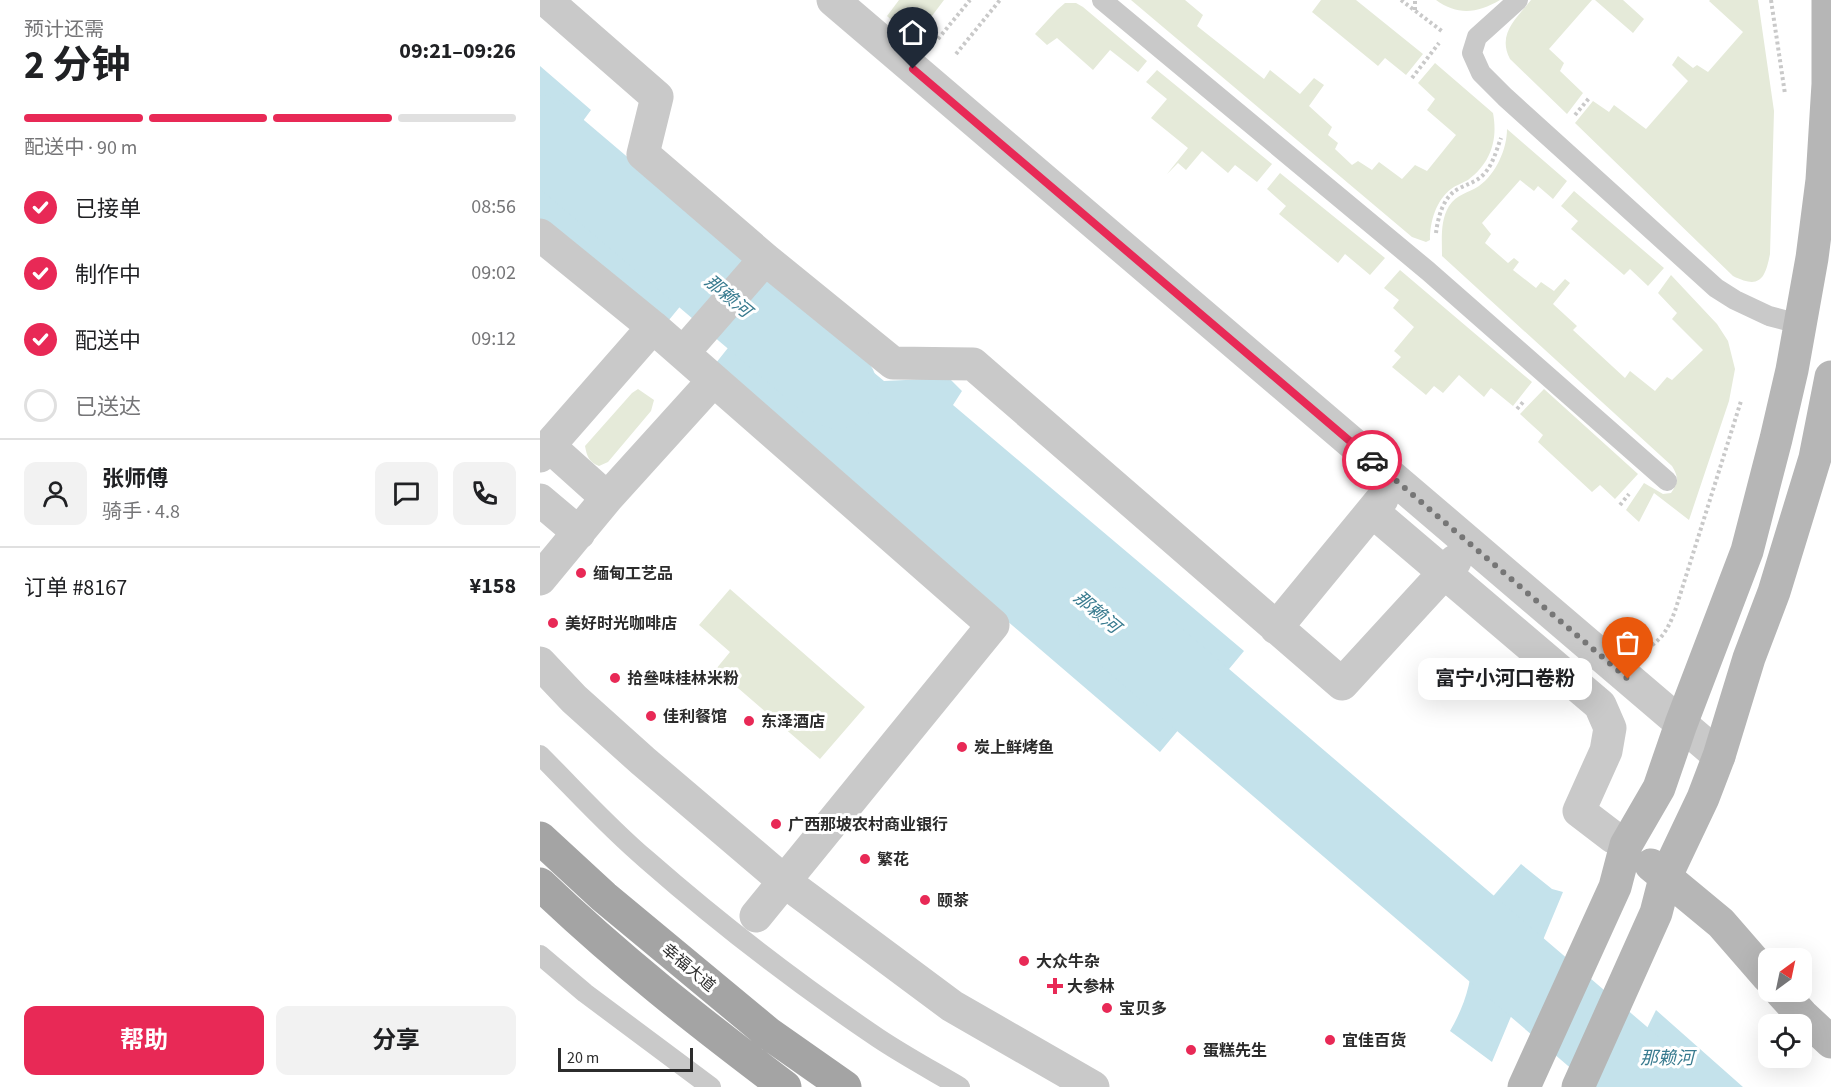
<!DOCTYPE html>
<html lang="zh">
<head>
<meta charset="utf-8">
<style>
  :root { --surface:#fff; --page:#f2f2f2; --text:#202124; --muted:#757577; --line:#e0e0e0; --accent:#e82956 }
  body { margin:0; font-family:"Source Sans 3","Noto Sans SC",sans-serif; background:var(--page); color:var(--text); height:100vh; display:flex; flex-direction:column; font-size:22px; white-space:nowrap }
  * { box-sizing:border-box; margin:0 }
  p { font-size:20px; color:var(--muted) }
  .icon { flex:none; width:33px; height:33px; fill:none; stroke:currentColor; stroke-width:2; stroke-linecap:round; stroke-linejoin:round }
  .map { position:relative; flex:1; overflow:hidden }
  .sheet { display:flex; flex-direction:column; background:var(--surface); width:540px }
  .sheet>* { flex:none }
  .needle { width:39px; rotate:33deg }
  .tools { position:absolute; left:1218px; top:948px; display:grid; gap:12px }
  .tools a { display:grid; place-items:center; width:54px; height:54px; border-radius:12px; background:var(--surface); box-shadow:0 6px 24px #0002; font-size:30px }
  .scale { position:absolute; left:18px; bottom:15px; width:135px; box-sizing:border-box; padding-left:6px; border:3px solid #2c2c2c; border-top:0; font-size:16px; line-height:21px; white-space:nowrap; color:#2c2c2c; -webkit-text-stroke:4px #fff; paint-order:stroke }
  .pin { position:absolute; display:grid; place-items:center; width:51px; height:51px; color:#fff; margin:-62px -26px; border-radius:50% 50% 50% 0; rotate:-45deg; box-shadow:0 0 6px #0007 }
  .pin .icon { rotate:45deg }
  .courier { position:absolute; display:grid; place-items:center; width:60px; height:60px; margin:-30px; border:4px solid #e82956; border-radius:50%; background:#fff; color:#222; box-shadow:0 2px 8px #0007 }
  .bubble { position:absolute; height:42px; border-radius:12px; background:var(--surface); box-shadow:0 6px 24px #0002; font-size:20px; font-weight:700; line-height:42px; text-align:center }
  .head em { font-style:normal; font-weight:700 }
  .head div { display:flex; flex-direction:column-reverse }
  .head { display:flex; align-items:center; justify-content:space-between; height:102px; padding:0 24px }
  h1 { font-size:39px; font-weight:700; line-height:45px }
  .bar { display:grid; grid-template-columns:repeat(4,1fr); gap:9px 6px; align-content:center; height:72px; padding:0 24px }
  .bar i { height:8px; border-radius:4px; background:var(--line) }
  .bar .on { background:var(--accent) }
  .bar p { grid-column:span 4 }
  .line { display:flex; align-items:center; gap:15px; padding:0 24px; border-top:2px solid var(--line) }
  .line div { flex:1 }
  .round { display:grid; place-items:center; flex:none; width:63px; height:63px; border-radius:12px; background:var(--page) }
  ol { padding:0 24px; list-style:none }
  li { display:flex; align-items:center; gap:18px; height:66px }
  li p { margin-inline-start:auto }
  li .icon { padding:6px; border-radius:50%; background:var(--accent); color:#fff; stroke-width:4 }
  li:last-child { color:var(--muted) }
  li i { width:33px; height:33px; border:3px solid var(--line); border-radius:50% }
  .button { display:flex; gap:12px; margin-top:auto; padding:12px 24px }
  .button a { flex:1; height:69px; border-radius:12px; background:var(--accent); color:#fff; font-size:24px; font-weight:700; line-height:69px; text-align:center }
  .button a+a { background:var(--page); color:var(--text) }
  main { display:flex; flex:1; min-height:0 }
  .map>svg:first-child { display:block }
  .green { fill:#e5ead9 }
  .water { fill:#c4e2eb }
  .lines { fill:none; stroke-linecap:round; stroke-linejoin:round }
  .river { stroke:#c4e2eb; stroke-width:81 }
  .path { stroke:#c9c9c9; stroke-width:4; stroke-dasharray:3 3; stroke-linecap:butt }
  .lane { stroke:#c9c9c9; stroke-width:20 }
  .street { stroke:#c9c9c9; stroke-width:33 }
  .secondary { stroke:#b6b6b6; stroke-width:33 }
  .primary { stroke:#a4a4a4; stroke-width:33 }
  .done { stroke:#767676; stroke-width:6; stroke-dasharray:0 10.8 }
  .route { stroke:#e82956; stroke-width:8 }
  .poi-dot { fill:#e82956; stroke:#fff; stroke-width:2 }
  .labels { text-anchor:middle; stroke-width:6; stroke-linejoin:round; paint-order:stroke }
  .poi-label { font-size:16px; font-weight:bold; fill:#2c2c2c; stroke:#fff; text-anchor:start }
  .street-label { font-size:16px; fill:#2c2c2c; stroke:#fff }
  .water-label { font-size:18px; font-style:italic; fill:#397b8f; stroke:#fff }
</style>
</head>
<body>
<main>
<section class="sheet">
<div class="head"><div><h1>2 分钟</h1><p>预计还需</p></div><em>09:21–09:26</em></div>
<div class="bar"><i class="on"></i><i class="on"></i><i class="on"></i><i></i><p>配送中 · 90 m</p></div>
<ol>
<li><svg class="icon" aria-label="check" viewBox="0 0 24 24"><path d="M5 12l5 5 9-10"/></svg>已接单<p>08:56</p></li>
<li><svg class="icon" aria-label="check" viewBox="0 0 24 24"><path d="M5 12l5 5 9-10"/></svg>制作中<p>09:02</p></li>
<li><svg class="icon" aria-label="check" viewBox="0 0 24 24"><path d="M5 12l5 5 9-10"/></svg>配送中<p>09:12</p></li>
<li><i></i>已送达</li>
</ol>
<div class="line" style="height:108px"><a class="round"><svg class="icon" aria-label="person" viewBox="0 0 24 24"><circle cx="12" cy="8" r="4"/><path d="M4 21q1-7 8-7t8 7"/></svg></a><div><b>张师傅</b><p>骑手 · 4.8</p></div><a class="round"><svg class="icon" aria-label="chat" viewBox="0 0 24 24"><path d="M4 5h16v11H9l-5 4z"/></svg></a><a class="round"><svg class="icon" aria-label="phone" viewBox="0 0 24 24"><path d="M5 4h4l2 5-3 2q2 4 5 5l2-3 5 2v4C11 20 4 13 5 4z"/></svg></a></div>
<div class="line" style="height:78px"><div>订单 #8167</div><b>¥158</b></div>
<div class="button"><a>帮助</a><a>分享</a></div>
</section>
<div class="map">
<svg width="1291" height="1087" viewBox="0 0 1291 1087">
  <rect width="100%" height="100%" fill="#fff"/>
  <path class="green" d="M359 0H404L376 37 369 36 347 16Z
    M591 0H645L663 15 657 26 724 79 730 70 760 94 774 78 784 85 769 106 792 127 788 135 798 143 795 149 812 165 818 161 832 170 839 162 862 179 875 165 887 171 916 135 887 110 895 99 878 83 895 63 953 113C958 140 951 163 928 180 923 183 916 185 911 189 896 201 890 221 890 240L886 242 872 237Z
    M781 0H816L883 54 866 75 845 58 838 66 772 12Z
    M896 0H960C938 13 918 16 896 0Z
    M991 0H1052L1009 49 1024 63 1020 71 1043 93 1027 114 970 59C957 34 976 19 991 0Z
    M1055 0H1083L1104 19 1093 33Z
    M1170 0H1218L1234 111 1230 254C1225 280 1219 289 1193 276L1035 123 1053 101 1069 112 1074 105 1106 129 1148 81 1132 65 1138 56 1153 68 1157 65 1168 72 1203 32 1169 1Z
    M525 3H536L543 7 607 61 598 72 570 50 553 70 517 38 507 45 495 34 517 10Z
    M617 70 732 164 717 182 695 165 688 173 662 151 646 170 638 163 627 174 648 148 611 118 627 99 606 82Z
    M967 129 1027 181 1013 199 998 186 994 191 980 180 942 223 951 234 945 243 968 263 974 258 979 262 973 270 996 288 1001 282 1014 291 1025 279 1030 283 1013 304 1037 326 1033 330 1085 378 1090 371 1115 391 1127 377 1132 380 1163 350 1132 319 1137 313 1118 293 1131 275 1177 324 1188 341 1195 369 1189 401 1149 520 1114 493 1099 522 1086 510 1104 483 1123 494 1131 493C1138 483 1139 477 1132 466L902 256C902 239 900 221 909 206 917 194 928 193 939 186 956 174 967 149 967 129Z
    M740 173 845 258 830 275 805 254 798 263 739 214 746 206 727 189Z
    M1034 191 1124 268 1108 286 1090 269 1084 275 1031 229 1038 221 1021 206Z
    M860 270 992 382 973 406 951 388 944 397 919 375 903 393 894 386 886 395 852 367 861 357 854 351 874 327 853 308 859 300 844 288Z
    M98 389 114 400 111 411 68 462 59 466C49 462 47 457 45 446L92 393Z
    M1004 389 1098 474 1075 499 1060 485 1052 492 998 442 1003 435 980 414Z
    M190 589 325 707 280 759 176 669 190 652 159 625Z"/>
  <path class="water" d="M0 66 51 110 40 125 185 252 124 326 0 226Z
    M234 290 344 381 409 378 422 391 413 405 704 651 620 752 172 368Z
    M981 864 1012 889 1023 892 952 1062 910 1031C930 997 937 961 930 923Z
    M1116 1010 1203 1087H1078Z"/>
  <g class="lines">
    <path class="river" d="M0 136 297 388
      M579 628 1115 1087"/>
    <path class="path" d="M861 0 903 32
      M1231 0 1245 94
      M875 10V0
      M398 39 430 0
      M416 54 460 0
      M872 78 899 43
      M1035 115 1050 97
      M896 233C898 217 903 197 918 189 927 184 936 182 943 175 953 165 956 151 961 138
      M977 409 984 401
      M1080 505 1089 494
      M1112 645C1124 637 1130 624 1135 611L1201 401"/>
    <path class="lane" d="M562 0 888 271 1127 481
      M978 0 937 37 932 53 941 73 965 97 1176 288 1195 300 1229 316 1259 324
      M0 755C36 791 69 828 107 860 180 924 258 984 338 1038 365 1056 393 1071 420 1087
      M0 955 45 993 171 1087"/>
    <path class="street" d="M6 0 117 97 103 154 225 259 353 363 433 364 802 684 915 561
      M293 0 1179 756
      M0 235 113 327 453 625 216 916
      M143 353 225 259
      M9 446 67 498
      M0 456 113 327
      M0 500 39 533
      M833 512 1060 705 1070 728 1066 751 1039 811 1073 837
      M0 579 67 498 173 381
      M736 628 842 499
      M0 663 34 699 103 761 244 881 412 1006 553 1087"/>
    <path class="secondary" d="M1111 865 1181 923 1228 977
      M1241 992 1262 1015 1291 1042
      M984 1087 1075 887 1086 845 1119 788 1141 724 1207 551 1236 439 1252 370 1272 258 1282 180 1288 84V0
      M1038 1087 1116 913 1125 878 1163 798 1179 756 1209 658 1234 592 1275 458 1291 377"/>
    <path class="primary" d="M0 838 64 897 228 1033 305 1087
      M0 884C77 958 160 1023 245 1087"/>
  </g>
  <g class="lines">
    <path class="done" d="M832 460 1088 679"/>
    <path class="route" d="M373 69 832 460"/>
  </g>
  <g class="poi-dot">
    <circle cx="41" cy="573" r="6"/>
    <circle cx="13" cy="623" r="6"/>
    <circle cx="75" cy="678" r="6"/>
    <circle cx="111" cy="716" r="6"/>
    <circle cx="209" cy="721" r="6"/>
    <circle cx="422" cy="747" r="6"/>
    <circle cx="236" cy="824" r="6"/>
    <circle cx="325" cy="859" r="6"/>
    <circle cx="385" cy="900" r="6"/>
    <circle cx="484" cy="961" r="6"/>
    <path d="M512 977h6v6h6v6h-6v6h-6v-6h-6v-6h6z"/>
    <circle cx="567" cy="1008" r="6"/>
    <circle cx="790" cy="1040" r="6"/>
    <circle cx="651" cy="1050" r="6"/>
  </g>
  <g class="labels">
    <g class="poi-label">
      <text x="53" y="579">缅甸工艺品</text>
      <text x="25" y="629">美好时光咖啡店</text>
      <text x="87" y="684">拾叄味桂林米粉</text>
      <text x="123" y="722">佳利餐馆</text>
      <text x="221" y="727">东泽酒店</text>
      <text x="434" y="753">炭上鲜烤鱼</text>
      <text x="248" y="830">广西那坡农村商业银行</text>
      <text x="337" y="865">繁花</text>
      <text x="397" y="906">颐茶</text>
      <text x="496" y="967">大众牛杂</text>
      <text x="527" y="992">大参林</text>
      <text x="579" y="1014">宝贝多</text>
      <text x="802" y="1046">宜佳百货</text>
      <text x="663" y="1056">蛋糕先生</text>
    </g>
    <g class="street-label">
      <text transform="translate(149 967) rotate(40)" y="6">幸福大道</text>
    </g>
    <g class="water-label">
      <text transform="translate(188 296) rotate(40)" y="6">那赖河</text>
      <text transform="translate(557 612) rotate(40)" y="6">那赖河</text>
      <text x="1127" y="1064">那赖河</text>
    </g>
  </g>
</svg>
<div class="tools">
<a><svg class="needle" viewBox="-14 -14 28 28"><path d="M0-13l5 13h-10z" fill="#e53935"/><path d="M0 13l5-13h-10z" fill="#757577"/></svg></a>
<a><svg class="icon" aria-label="locate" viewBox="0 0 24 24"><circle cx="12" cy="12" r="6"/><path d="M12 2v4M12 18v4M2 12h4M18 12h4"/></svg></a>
</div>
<div class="scale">20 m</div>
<div class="pin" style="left:1088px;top:679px;background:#ea580c"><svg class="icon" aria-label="bag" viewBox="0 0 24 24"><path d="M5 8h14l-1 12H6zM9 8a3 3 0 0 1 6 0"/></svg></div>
<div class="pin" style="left:373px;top:69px;background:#1f2937"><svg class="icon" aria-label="home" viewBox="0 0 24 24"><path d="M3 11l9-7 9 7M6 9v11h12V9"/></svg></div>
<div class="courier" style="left:832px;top:460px"><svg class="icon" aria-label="car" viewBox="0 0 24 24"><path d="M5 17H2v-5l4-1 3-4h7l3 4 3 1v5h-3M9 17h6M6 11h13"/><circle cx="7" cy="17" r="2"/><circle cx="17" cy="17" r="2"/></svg></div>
<div class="bubble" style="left:878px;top:658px;width:174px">富宁小河口卷粉</div>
</div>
</main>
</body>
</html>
